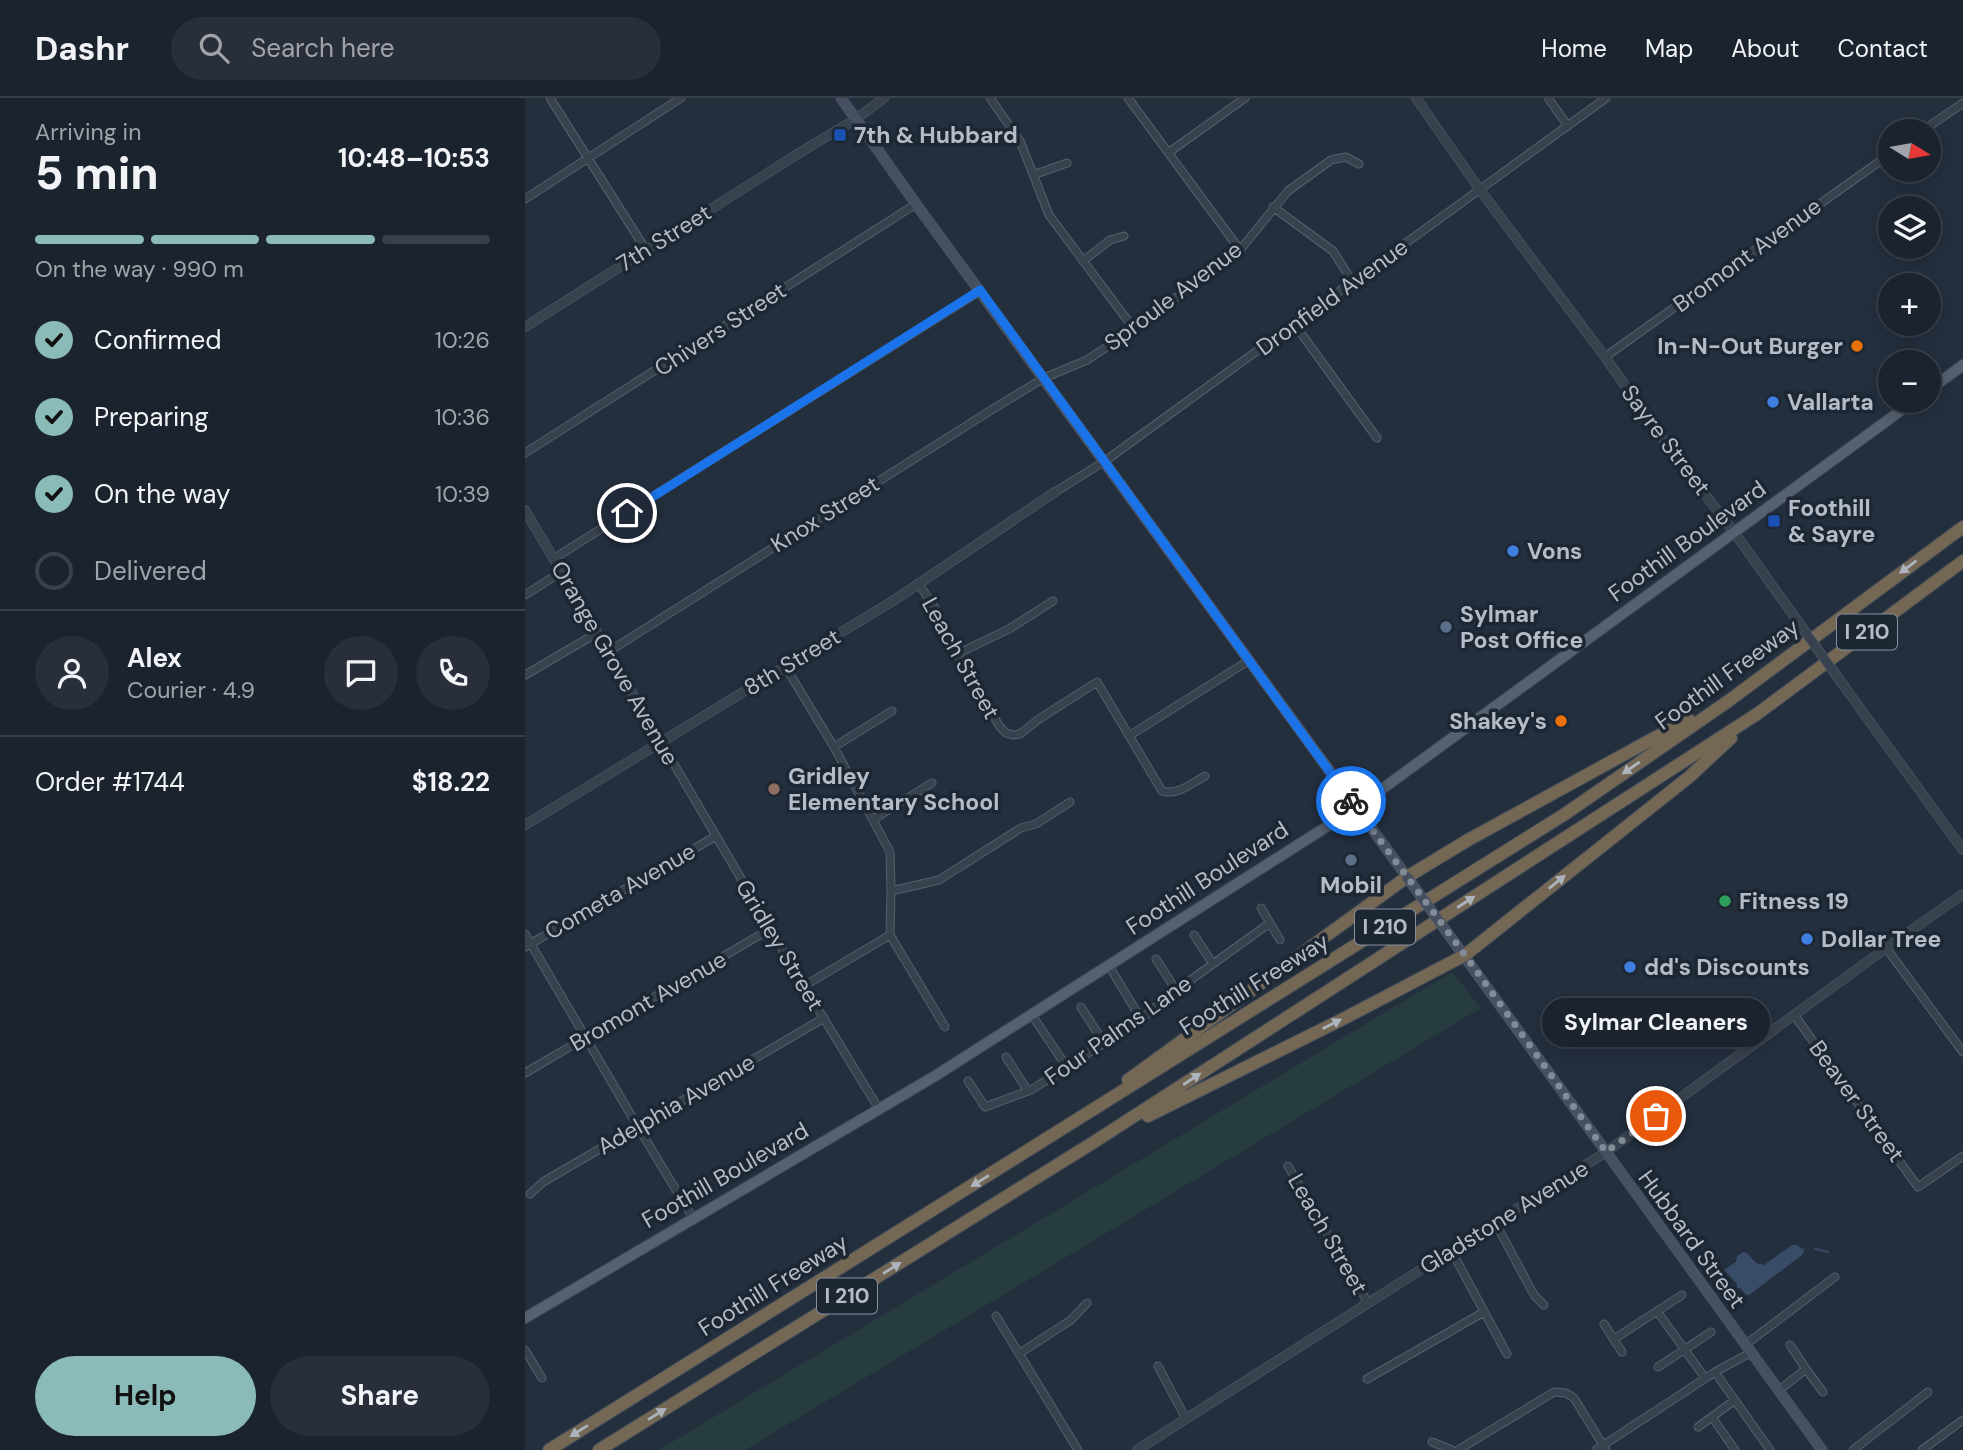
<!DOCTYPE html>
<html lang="en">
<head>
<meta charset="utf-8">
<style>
  :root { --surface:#1b232e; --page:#282f3a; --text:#f1f3f6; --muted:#a0a4aa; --line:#39404a; --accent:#8bbbb9 }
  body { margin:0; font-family:"DM Sans",sans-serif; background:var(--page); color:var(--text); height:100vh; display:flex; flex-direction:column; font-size:26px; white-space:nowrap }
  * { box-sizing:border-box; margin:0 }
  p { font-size:23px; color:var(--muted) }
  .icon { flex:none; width:38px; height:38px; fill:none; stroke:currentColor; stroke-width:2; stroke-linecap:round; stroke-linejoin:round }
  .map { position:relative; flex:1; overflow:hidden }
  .drawer { display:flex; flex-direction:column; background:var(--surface); width:525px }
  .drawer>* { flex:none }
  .needle { width:46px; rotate:101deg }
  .tools { position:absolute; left:1353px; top:21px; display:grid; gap:14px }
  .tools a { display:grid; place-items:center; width:63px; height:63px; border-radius:50%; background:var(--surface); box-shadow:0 4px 18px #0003,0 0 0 2px var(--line); font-size:35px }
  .pin { position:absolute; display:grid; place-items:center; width:60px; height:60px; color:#fff; margin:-30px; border:4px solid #fff; border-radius:50%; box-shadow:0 2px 7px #0007 }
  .courier { position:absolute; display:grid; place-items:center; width:70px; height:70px; margin:-35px; border:5px solid #1a73e8; border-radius:50%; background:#fff; color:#222; box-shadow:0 2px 9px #0007 }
  .bubble { position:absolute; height:49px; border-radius:24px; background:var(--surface); box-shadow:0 4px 18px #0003,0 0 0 2px var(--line); font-size:23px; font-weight:700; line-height:49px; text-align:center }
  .overview em { font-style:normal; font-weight:700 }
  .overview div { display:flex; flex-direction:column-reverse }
  .overview { display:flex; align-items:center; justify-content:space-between; height:119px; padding:0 35px }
  h1 { font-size:46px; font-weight:700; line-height:52px }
  .bar { display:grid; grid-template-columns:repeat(4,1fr); gap:10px 7px; align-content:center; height:84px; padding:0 35px }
  .bar i { height:9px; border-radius:5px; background:var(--line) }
  .bar .on { background:var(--accent) }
  .bar p { grid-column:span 4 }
  .line { display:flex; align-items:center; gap:18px; padding:0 35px; border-top:2px solid var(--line) }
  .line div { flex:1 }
  .round { display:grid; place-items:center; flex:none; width:74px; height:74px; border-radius:37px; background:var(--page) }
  ol { padding:0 35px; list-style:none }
  li { display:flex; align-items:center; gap:21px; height:77px }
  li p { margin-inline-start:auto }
  li .icon { padding:7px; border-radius:50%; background:var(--accent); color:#111; stroke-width:4 }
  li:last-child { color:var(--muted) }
  li i { width:38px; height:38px; border:4px solid var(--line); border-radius:50% }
  .action { display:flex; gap:14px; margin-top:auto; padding:14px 35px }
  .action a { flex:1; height:80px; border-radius:42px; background:var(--accent); color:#111; font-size:28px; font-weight:700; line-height:80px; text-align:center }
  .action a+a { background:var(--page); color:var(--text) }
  header { display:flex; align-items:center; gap:42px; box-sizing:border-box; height:98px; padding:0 35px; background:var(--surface); border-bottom:2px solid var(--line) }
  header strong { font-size:33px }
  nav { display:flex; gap:38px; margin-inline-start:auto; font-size:24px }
  .search { width:490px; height:63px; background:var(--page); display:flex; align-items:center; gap:18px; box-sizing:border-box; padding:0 24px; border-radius:38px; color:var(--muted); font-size:26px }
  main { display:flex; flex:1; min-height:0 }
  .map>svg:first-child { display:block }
  .green { fill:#263c3f }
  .water { fill:#394c67 }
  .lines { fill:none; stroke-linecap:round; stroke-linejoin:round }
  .stream { stroke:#394c67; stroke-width:2 }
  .minor-casing { stroke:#565f6c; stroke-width:9 }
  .tertiary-casing { stroke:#565f6c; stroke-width:10 }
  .secondary-casing { stroke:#565f6c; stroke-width:11 }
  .primary-casing { stroke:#414a57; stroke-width:12 }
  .motorway-casing { stroke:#434c59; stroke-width:14 }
  .minor { stroke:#38414e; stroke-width:7 }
  .tertiary { stroke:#38414e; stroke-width:9 }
  .secondary { stroke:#465061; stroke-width:10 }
  .primary { stroke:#56606e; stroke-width:10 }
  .motorway { stroke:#746855; stroke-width:12 }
  .tertiary-bridge-casing { stroke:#565f6c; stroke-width:10; stroke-linecap:butt }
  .secondary-bridge-casing { stroke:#565f6c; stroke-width:11; stroke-linecap:butt }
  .tertiary-bridge { stroke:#38414e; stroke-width:9 }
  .secondary-bridge { stroke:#465061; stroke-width:10 }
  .oneway { fill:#aeb4bd }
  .done { stroke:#828b98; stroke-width:7; stroke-dasharray:0 12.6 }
  .route { stroke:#1a73e8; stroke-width:9 }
  .transit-dot { fill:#1a4fb4; stroke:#1d2633; stroke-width:2.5 }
  .food-dot { fill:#e8710a; stroke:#1d2633; stroke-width:2.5 }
  .shop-dot { fill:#3f7fe0; stroke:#1d2633; stroke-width:2.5 }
  .service-dot { fill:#5c6f8a; stroke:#1d2633; stroke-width:2.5 }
  .education-dot { fill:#8d6e63; stroke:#1d2633; stroke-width:2.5 }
  .leisure-dot { fill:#2e9e5b; stroke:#1d2633; stroke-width:2.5 }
  .labels { text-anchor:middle; stroke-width:7; stroke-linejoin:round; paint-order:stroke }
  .shield { fill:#1d2633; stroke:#878f9c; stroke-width:2 }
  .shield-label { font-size:21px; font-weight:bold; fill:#b4bcc9 }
  .poi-label { font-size:23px; font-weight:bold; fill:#b4bcc9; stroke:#1d2633; text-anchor:start }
  .street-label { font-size:23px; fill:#b4bcc9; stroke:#1d2633 }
</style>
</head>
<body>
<header>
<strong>Dashr</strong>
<div class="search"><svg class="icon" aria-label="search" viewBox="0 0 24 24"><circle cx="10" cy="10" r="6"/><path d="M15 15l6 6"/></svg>Search here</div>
<nav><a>Home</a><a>Map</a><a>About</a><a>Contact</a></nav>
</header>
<main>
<section class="drawer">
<div class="overview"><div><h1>5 min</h1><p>Arriving in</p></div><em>10:48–10:53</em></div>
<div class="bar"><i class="on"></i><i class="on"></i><i class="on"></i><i></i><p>On the way · 990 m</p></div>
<ol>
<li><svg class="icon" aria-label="check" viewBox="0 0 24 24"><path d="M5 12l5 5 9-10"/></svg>Confirmed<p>10:26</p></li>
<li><svg class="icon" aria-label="check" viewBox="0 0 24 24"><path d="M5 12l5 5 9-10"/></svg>Preparing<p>10:36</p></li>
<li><svg class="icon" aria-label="check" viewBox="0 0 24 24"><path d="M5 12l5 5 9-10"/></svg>On the way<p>10:39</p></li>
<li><i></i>Delivered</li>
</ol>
<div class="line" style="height:126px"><a class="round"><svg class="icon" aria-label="person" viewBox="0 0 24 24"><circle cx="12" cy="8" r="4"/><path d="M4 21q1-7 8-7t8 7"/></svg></a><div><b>Alex</b><p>Courier · 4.9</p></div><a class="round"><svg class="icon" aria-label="chat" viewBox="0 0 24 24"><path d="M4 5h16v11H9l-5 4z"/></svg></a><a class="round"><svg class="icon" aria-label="phone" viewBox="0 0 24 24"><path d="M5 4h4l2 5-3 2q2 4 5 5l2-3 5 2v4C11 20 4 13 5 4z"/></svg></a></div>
<div class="line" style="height:91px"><div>Order #1744</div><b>$18.22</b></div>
<div class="action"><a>Help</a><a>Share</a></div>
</section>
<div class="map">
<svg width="1438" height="1352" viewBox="0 0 1438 1352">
  <rect width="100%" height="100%" fill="#242f3e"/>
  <path class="green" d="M927 874 956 910 220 1352H134Z"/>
  <path class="water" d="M1267 1147H1272L1277 1151 1280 1150 1277 1157 1224 1197H1221L1215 1190 1212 1191V1186L1199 1172 1211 1164 1212 1158 1218 1154 1222 1155 1231 1165 1239 1167Z"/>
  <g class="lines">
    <path class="stream" d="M1290 1151 1303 1154"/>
    <defs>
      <path id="minor" d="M25 0 121 152
        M465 0 495 43 524 117 609 231
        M603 0 715 152
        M1023 0 1043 28
        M1397 33 1438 5
        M643 55 720 0
        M508 77 542 65
        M0 101 156 0
        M748 109 808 153 827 183
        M558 163 585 142 599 138
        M770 227 852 340
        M1080 259 1365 56
        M0 355 391 106
        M530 394 580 363 1081 0
        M28 461 455 193
        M393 485 410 510 432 556 475 629 481 635 488 637 495 636 514 621 572 584 637 693C652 698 667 685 680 678
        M0 497 36 474
        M83 554 468 311 519 280 562 262 609 231 715 152 763 93 806 62 821 59 834 66
        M432 556 484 531 528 503
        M260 568 309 649 365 754 366 793 365 837 420 929
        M0 577 72 535
        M604 638 723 563
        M136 644 279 888 354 1011
        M309 649 367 613
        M349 721 407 685
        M366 793 414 782 496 730 511 726 545 704
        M736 810 755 842
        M0 836 113 1029 168 1120
        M669 837 688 866
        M0 849 191 738
        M1361 850 1438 954
        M631 861 651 892
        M584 868 616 921
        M279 888 365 837
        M556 909 579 945
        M506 916 542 969
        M1270 918 1393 1089 1438 1058
        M481 959 503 993
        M0 975 245 831
        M443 983 460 1009 506 992 576 947 616 921 653 891 745 825
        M763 1068 843 1205
        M5 1096 18 1084 299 920
        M970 1124 1009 1197 1019 1207
        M926 1152 982 1256
        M1132 1213 1180 1280
        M471 1218 553 1352
        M1079 1226 1097 1254
        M1089 1241 1157 1197
        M1220 1247 1310 1179
        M0 1252 17 1280
        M495 1255 546 1222 562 1205
        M633 1268 661 1321
        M1133 1269 1186 1234
        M1281 1271 1298 1294
        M1190 1274 1245 1352
        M842 1281 959 1214
        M1253 1293 1281 1271 1265 1247
        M1187 1319 1210 1352
        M1173 1329 1210 1302
        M907 1344 927 1352
        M933 1352 1029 1294 1041 1295 1049 1300 1081 1352
        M1071 1352 1190 1274 1225 1255
        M1328 1352 1403 1294
        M1397 1352 1438 1322"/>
      <path id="tertiary" d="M891 0 955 92 1080 259 1148 355 1209 434 1276 528
        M0 229 279 52 331 21 359 0
        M0 412 136 644
        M1316 584 1438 752
        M0 727 371 501 530 394
        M612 1352 1081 1054 1361 850 1438 796"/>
      <path id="secondary" d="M316 0 391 106 882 779
        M929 844 1297 1352"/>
      <path id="primary" d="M1404 292 1438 267
        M0 1220 410 978 831 710 1389 303"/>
      <path id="motorway" d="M603 982 882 779 943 742 1131 639 1164 622
        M623 1018 816 922 940 857 1164 679 1206 640
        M24 1352 1040 716 1202 604 1438 429
        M74 1352 569 1044 1232 616 1438 463"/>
    </defs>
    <use href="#minor" class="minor-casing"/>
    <use href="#tertiary" class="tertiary-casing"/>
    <use href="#secondary" class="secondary-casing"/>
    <use href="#primary" class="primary-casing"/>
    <use href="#motorway" class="motorway-casing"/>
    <use href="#minor" class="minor"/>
    <use href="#tertiary" class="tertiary"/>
    <use href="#secondary" class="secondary"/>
    <use href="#primary" class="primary"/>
    <use href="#motorway" class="motorway"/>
    <defs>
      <path id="tertiary-bridge" d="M1276 528 1316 584"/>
      <path id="secondary-bridge" d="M882 779 929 844"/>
    </defs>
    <use href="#tertiary-bridge" class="tertiary-bridge-casing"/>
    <use href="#secondary-bridge" class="secondary-bridge-casing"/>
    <use href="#tertiary-bridge" class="tertiary-bridge"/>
    <use href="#secondary-bridge" class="secondary-bridge"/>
  </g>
  <defs><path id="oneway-solid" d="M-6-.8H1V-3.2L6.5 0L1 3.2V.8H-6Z" transform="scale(1.75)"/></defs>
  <g class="oneway">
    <use href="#oneway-solid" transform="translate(1383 469) rotate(143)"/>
    <use href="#oneway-solid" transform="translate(1106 670) rotate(145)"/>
    <use href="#oneway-solid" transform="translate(1032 784) rotate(-39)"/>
    <use href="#oneway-solid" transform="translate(941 804) rotate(-33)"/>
    <use href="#oneway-solid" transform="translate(807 926) rotate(-27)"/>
    <use href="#oneway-solid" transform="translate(667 981) rotate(-33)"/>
    <use href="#oneway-solid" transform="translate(455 1083) rotate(148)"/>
    <use href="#oneway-solid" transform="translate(367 1170) rotate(-32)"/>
    <use href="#oneway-solid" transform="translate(132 1316) rotate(-32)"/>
    <use href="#oneway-solid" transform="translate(54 1333) rotate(148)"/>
  </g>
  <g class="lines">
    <path class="done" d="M826 703 940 857 1081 1054 1131 1018"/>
    <path class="route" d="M102 415 455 192 826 703"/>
  </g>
  <g class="transit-dot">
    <rect x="308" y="30" width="14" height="14" rx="3.5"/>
    <rect x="1242" y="416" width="14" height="14" rx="3.5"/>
  </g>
  <g class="food-dot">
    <circle cx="1332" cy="248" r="7"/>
    <circle cx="1036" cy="623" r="7"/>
  </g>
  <g class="shop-dot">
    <circle cx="1248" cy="304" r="7"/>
    <circle cx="988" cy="453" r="7"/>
    <circle cx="1282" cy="841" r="7"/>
    <circle cx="1105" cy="869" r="7"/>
  </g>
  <g class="service-dot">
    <circle cx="921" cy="529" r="7"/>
    <circle cx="826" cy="762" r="7"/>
  </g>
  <circle class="education-dot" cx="249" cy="691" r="7"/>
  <circle class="leisure-dot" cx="1200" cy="803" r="7"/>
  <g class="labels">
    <g class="shield">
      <rect x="1312" y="516.5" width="60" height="35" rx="5"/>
      <rect x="830" y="811.5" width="60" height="35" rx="5"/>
      <rect x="292" y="1180.5" width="60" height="35" rx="5"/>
    </g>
    <g class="shield-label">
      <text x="1342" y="541">I 210</text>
      <text x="860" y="836">I 210</text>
      <text x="322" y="1205">I 210</text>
    </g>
    <g class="poi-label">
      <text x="329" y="45">7th &amp; Hubbard</text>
      <text x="1318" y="256" text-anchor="end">In-N-Out Burger</text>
      <text x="1262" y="312">Vallarta</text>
      <text x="1263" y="418">Foothill<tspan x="1263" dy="26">&amp; Sayre</tspan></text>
      <text x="1002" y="461">Vons</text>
      <text x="935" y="524">Sylmar<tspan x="935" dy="26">Post Office</tspan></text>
      <text x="1022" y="631" text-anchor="end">Shakey's</text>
      <text x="263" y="686">Gridley<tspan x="263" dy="26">Elementary School</tspan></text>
      <text x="826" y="795" text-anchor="middle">Mobil</text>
      <text x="1214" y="811">Fitness 19</text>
      <text x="1296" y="849">Dollar Tree</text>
      <text x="1119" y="877">dd's Discounts</text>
    </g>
    <g class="street-label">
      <text transform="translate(139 140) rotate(-32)" y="8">7th Street</text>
      <text transform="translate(1222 157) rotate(-36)" y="8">Bromont Avenue</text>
      <text transform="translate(648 198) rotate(-37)" y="8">Sproule Avenue</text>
      <text transform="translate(807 199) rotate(-36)" y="8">Dronfield Avenue</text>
      <text transform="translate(195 231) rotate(-33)" y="8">Chivers Street</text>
      <text transform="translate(1141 342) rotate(53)" y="8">Sayre Street</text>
      <text transform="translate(300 416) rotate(-32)" y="8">Knox Street</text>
      <text transform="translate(1162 443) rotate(-36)" y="8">Foothill Boulevard</text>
      <text transform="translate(436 560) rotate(61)" y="8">Leach Street</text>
      <text transform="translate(267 564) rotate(-31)" y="8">8th Street</text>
      <text transform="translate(90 565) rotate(60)" y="8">Orange Grove Avenue</text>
      <text transform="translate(1202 576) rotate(-36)" y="8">Foothill Freeway</text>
      <text transform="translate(682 780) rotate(-33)" y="8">Foothill Boulevard</text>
      <text transform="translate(95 793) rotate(-30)" y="8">Cometa Avenue</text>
      <text transform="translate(255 847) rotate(59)" y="8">Gridley Street</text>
      <text transform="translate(729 886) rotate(-32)" y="8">Foothill Freeway</text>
      <text transform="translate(123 903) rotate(-30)" y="8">Bromont Avenue</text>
      <text transform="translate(593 932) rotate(-35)" y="8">Four Palms Lane</text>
      <text transform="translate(1332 1003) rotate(54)" y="8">Beaver Street</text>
      <text transform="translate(151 1006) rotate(-30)" y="8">Adelphia Avenue</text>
      <text transform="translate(200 1077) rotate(-30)" y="8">Foothill Boulevard</text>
      <text transform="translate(979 1119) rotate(-32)" y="8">Gladstone Avenue</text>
      <text transform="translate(803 1136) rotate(60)" y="8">Leach Street</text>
      <text transform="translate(1167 1141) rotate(54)" y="8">Hubbard Street</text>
      <text transform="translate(248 1187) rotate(-32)" y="8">Foothill Freeway</text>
    </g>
  </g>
</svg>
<div class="tools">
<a><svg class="needle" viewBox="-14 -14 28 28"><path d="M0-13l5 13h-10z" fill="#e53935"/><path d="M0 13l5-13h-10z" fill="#a0a4aa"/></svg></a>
<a><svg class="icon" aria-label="layers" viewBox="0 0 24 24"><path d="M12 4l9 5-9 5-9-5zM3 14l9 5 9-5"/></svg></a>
<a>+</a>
<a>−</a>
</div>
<div class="pin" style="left:1131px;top:1018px;background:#ea580c"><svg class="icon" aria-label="bag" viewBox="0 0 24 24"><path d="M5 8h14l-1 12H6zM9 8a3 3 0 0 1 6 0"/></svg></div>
<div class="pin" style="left:102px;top:415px;background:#1f2937"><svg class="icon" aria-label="home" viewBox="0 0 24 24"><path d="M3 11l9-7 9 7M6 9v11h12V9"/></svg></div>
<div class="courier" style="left:826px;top:703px"><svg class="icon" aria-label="bike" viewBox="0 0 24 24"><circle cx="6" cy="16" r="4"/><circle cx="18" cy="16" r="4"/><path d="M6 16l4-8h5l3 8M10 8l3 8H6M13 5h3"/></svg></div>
<div class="bubble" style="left:1017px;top:900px;width:228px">Sylmar Cleaners</div>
</div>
</main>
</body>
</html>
